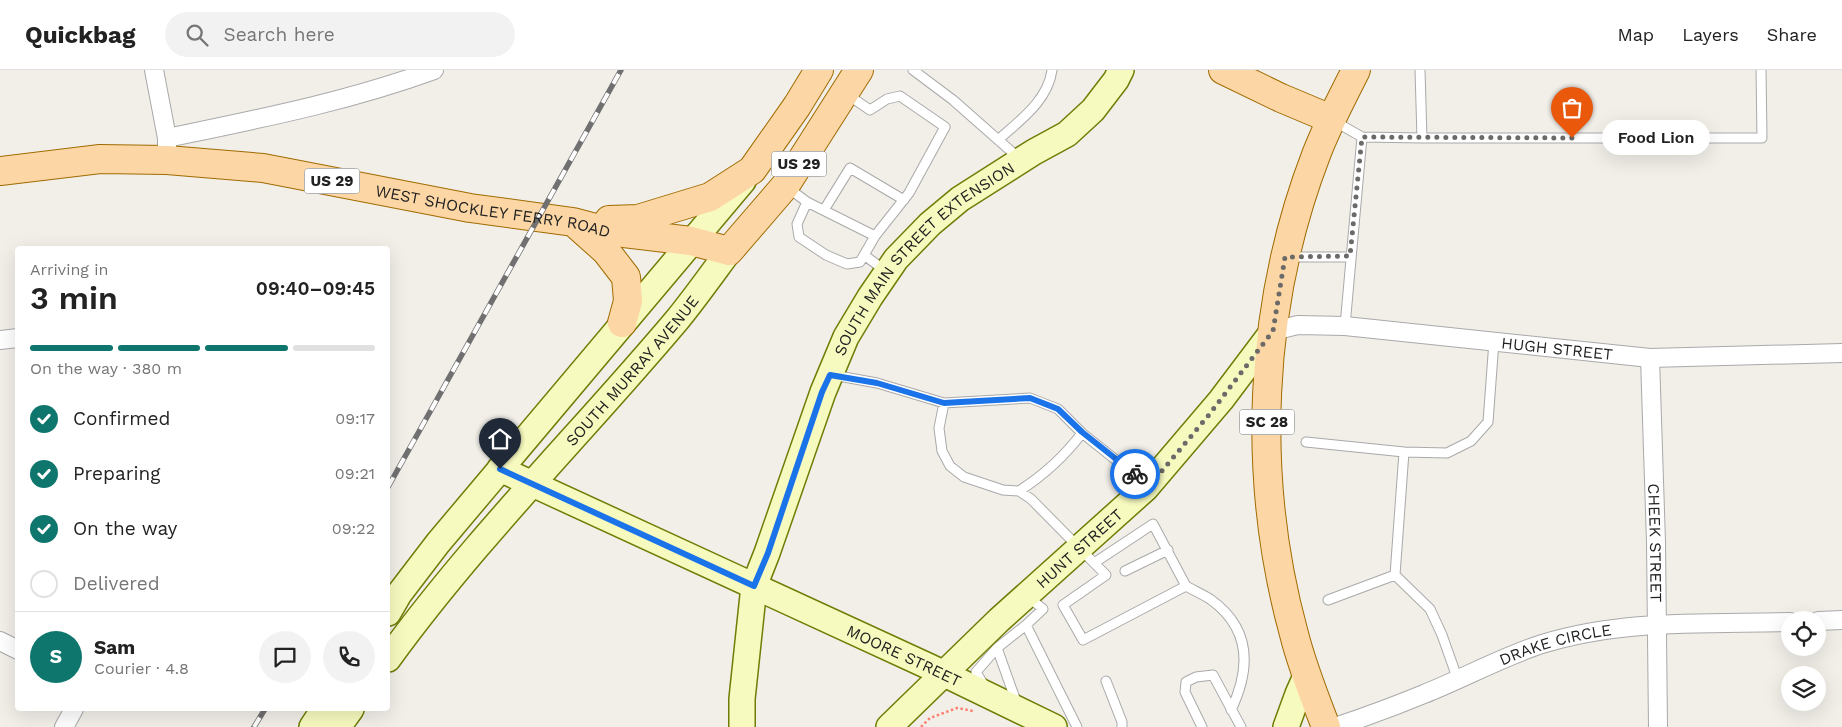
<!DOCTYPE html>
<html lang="en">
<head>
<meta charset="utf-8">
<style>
  :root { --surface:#fff; --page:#f2f2f2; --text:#222; --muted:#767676; --line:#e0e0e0; --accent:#0f766e }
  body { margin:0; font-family:"Work Sans",sans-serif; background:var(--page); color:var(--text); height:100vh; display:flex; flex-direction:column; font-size:19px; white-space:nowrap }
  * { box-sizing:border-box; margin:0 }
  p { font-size:16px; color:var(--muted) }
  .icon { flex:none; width:28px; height:28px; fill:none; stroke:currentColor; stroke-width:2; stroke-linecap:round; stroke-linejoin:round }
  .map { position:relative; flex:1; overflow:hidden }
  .panel { position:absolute; left:15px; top:176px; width:375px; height:465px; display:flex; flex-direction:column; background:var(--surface); border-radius:5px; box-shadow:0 5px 20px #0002 }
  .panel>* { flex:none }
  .tools { position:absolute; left:1781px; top:541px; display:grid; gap:10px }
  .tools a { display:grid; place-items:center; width:45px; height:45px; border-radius:50%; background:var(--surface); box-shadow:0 5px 20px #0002; font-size:25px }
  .pin { position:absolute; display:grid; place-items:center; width:42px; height:42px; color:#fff; margin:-51px -21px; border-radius:50% 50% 50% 0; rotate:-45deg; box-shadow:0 0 5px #0007 }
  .pin .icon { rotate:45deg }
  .courier { position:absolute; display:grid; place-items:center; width:50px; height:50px; margin:-25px; border:4px solid #1a73e8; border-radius:50%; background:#fff; color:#222; box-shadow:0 1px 6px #0007 }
  .bubble { position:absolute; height:35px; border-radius:18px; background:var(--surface); box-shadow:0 5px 20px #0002; font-size:16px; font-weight:600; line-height:35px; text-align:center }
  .overview em { font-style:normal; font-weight:600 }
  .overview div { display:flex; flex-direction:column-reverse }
  .overview { display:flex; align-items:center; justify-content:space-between; height:85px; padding:0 15px }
  h1 { font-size:32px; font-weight:600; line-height:38px }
  .bar { display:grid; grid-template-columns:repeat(4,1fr); gap:8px 5px; align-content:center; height:60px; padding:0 15px }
  .bar i { height:6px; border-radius:4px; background:var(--line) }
  .bar .active { background:var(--accent) }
  .bar p { grid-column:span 4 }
  .line { display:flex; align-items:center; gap:12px; padding:0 15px; border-top:1px solid var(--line) }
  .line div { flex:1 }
  .round { display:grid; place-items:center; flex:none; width:52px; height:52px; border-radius:26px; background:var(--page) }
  ol { padding:0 15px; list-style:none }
  li { display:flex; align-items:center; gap:15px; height:55px }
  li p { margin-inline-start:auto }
  li .icon { padding:5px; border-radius:50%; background:var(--accent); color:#fff; stroke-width:4 }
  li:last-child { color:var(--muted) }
  li i { width:28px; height:28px; border:2px solid var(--line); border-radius:50% }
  header { display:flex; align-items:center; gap:30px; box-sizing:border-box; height:70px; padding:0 25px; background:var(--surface); border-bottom:1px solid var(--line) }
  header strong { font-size:24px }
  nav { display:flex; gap:28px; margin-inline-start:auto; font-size:18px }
  .search { width:350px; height:45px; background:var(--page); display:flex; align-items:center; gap:12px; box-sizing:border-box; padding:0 18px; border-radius:28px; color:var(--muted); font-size:19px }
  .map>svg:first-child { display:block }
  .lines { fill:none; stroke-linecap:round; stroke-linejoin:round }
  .lane-casing { stroke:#a9a9a9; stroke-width:11 }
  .street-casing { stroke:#a9a9a9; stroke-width:20 }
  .secondary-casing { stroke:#707d05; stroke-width:28 }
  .primary-casing { stroke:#a06b00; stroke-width:30 }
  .path { stroke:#fa8072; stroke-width:2.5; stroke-dasharray:2.5 2.5; stroke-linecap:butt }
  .lane { stroke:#fff; stroke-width:9 }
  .street { stroke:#fff; stroke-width:18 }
  .secondary { stroke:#f7fabf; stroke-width:25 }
  .primary { stroke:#fcd6a4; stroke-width:28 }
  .rail-casing { stroke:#707070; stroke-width:5.5 }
  .rail { stroke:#fff; stroke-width:4; stroke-dasharray:11; stroke-linecap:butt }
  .done { stroke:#6b6a68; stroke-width:5; stroke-dasharray:0 9 }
  .route { stroke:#1a73e8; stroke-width:6 }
  .labels { text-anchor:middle; stroke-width:4.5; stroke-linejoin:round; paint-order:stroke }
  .shield { fill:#fff; stroke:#646464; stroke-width:1 }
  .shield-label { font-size:15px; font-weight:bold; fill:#222 }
  .street-label { font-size:16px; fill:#222; stroke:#fff }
</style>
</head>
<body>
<header>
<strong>Quickbag</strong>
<div class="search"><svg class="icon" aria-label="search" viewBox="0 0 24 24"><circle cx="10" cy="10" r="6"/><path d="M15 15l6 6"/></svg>Search here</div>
<nav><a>Map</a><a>Layers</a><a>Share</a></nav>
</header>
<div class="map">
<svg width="1842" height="657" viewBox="0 0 1842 657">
  <rect width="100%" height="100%" fill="#f2efe9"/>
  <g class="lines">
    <defs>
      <path id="lane" d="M913 0 953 30 1020 89
        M848 25 870 40 887 29 900 26 945 57 909 123 875 166
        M1334 51 1362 67 1422 68 1420 0
        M1422 68H1762L1761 0
        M998 70C1019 51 1048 31 1052 0
        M787 117 807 132 875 166 860 192 847 194 826 185 799 167 797 154 807 132
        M824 140 850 98 904 130
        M864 185 887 202
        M1288 187H1350
        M1345 256 1362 67
        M833 305 877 313 944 333 1030 328 1058 339 1082 363 1131 402 1148 412
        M944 333 939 358 942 381 950 396 964 407 1003 420 1019 421 1031 429 1106 505 1063 535 1083 570 1186 516 1153 454 1094 493
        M1306 372 1404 382
        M1019 421C1044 405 1064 387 1082 363
        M1125 501 1168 480
        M1186 516C1193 520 1202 524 1210 529 1251 558 1251 598 1231 640
        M1027 526 1043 539 1026 555 1077 657
        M1328 530 1395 505
        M1458 610 1442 565 1430 539 1395 505 1404 382 1447 383 1471 371 1488 352 1494 271
        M1106 611 1122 652V657
        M985 617 976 602 997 578
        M1017 634 997 578 1026 555
        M1202 657 1185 622 1186 612 1196 607 1213 605 1241 657"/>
      <g id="street">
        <path d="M154 0 167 68"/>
        <path d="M167 90V68C258 49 346 32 434 0"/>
        <path id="s1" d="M1273 261 1298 255 1345 256 1650 288 1842 283"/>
        <path d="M0 270 18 268"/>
        <path id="s2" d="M1650 288 1656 472 1658 657"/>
        <path d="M1818 551 1842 550"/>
        <path d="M0 571 18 580"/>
        <path d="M64 657 74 639"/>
        <path id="s3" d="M1335 657C1365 647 1395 636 1424 624 1464 608 1502 587 1542 574 1622 549 1707 554 1790 552"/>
      </g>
      <g id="secondary">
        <path id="s4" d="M500 399 930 597 1054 657"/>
        <path d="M388 543 399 524 438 473 743 111"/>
        <path id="s5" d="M388 589C475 469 581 364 677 250 695 228 712 204 729 181"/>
        <path d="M312 657 324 639"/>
        <path d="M338 657 351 639"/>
        <path id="s6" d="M742 657V629L754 516 767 483 823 322 846 267 870 227 896 189 930 154 960 129 1034 82 1067 64 1093 40 1116 10 1121 0"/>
        <path id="s7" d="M889 657 999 550 1146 418 1221 330 1273 261"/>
        <path d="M1286 657 1298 624 1306 606"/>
      </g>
      <g id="primary">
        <path d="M1223 0 1281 28 1331 49"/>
        <path id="s8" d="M0 101 100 89 167 90 263 98 470 138 573 152 607 161 691 171 729 181 785 116 859 0"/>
        <path d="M609 150 638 149 710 127 752 100 797 36 819 0"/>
        <path d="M578 156 606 181 626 207 628 231 622 253"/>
        <path d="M1326 657C1314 626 1302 596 1294 564 1251 408 1258 236 1316 85 1327 56 1342 28 1356 0"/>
      </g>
    </defs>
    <use href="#lane" class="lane-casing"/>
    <use href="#street" class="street-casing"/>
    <use href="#secondary" class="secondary-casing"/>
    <use href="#primary" class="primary-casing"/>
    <path class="path" d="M921 657 930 648 957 638 973 641"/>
    <use href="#lane" class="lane"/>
    <use href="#street" class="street"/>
    <use href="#secondary" class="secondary"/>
    <use href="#primary" class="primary"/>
    <defs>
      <path id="rail" d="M388 417 621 0
        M254 657 265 639"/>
    </defs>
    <use href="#rail" class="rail-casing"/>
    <use href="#rail" class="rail"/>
  </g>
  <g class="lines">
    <path class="done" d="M1135 404 1151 414 1208 346 1273 261 1285 187 1350 186 1362 67 1572 68"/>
    <path class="route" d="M500 399 754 516 768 483 822 322 830 305 877 313 944 333 1030 328 1058 339 1082 362 1135 404"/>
  </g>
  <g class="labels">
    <g class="shield">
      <rect x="771.5" y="81.5" width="55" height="25" rx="4"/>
      <rect x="304.5" y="98.5" width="55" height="25" rx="4"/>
      <rect x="1239.5" y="339.5" width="55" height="25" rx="4"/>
    </g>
    <g class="shield-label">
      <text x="799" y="99">US 29</text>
      <text x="332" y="116">US 29</text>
      <text x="1267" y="357">SC 28</text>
    </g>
    <g class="street-label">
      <text dy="6" stroke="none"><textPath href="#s8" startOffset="498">WEST SHOCKLEY FERRY ROAD</textPath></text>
      <text dy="6" stroke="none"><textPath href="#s6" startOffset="519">SOUTH MAIN STREET EXTENSION</textPath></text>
      <text dy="6" stroke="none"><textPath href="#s1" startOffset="286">HUGH STREET</textPath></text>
      <text dy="6" stroke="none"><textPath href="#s5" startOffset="378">SOUTH MURRAY AVENUE</textPath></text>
      <text dy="6" stroke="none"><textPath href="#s2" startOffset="185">CHEEK STREET</textPath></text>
      <text dy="6" stroke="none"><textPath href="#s7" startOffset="261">HUNT STREET</textPath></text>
      <text dy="6" stroke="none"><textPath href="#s3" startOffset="236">DRAKE CIRCLE</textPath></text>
      <text dy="6" stroke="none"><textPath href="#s4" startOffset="445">MOORE STREET</textPath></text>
    </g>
  </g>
</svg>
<div class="tools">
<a><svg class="icon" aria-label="locate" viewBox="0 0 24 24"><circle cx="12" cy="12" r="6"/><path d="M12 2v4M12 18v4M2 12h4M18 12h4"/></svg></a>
<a><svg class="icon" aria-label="layers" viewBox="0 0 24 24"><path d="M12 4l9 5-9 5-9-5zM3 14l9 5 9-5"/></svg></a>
</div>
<div class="pin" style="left:1572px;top:68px;background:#ea580c"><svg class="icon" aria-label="bag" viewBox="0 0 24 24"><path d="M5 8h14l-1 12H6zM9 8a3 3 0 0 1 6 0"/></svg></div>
<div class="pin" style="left:500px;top:399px;background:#1f2937"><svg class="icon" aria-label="home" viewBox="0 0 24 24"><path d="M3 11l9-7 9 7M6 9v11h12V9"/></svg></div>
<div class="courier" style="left:1135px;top:404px"><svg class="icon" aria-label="bike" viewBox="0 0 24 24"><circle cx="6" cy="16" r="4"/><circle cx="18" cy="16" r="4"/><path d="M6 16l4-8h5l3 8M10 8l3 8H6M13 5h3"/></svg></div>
<div class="bubble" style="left:1602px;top:50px;width:108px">Food Lion</div>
<section class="panel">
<div class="overview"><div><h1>3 min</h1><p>Arriving in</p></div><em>09:40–09:45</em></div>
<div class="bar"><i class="active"></i><i class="active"></i><i class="active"></i><i></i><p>On the way · 380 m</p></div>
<ol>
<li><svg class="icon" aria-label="check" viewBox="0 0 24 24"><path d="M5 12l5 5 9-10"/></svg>Confirmed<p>09:17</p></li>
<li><svg class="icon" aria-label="check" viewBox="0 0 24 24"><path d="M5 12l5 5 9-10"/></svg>Preparing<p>09:21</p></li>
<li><svg class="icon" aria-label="check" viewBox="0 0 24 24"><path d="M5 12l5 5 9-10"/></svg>On the way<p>09:22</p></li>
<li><i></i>Delivered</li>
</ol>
<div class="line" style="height:90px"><b class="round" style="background:var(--accent);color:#fff">S</b><div><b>Sam</b><p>Courier · 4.8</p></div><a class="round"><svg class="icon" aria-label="chat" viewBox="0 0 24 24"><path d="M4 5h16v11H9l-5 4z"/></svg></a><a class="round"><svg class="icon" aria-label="phone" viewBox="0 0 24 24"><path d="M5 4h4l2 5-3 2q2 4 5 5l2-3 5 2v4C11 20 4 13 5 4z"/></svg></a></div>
</section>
</div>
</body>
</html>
